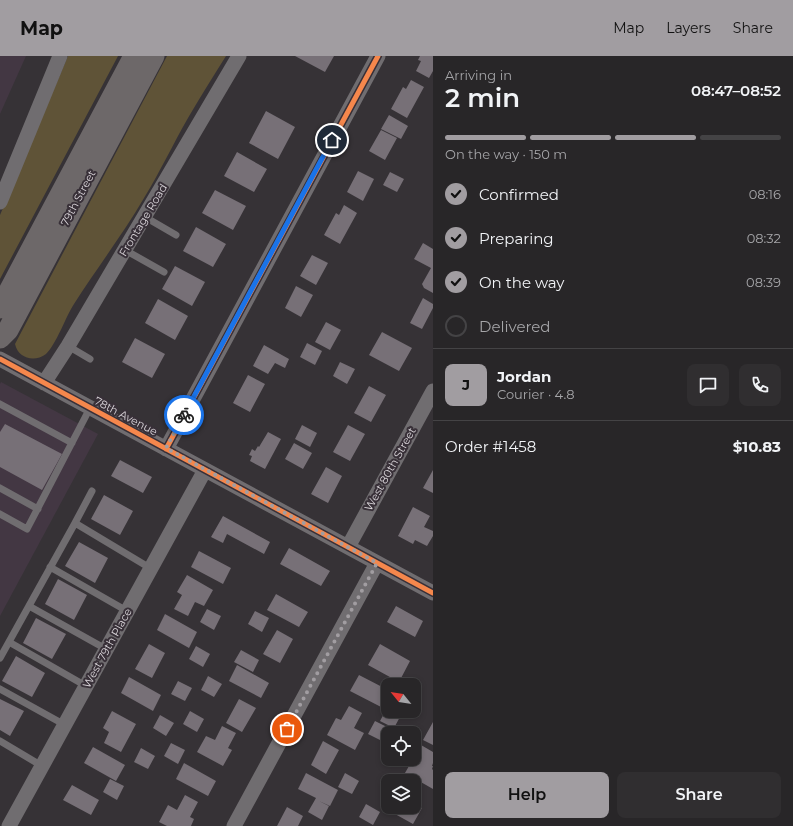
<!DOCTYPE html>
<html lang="en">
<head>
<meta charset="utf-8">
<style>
  :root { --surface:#282628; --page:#302e30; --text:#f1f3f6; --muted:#a5a5a8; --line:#444345; --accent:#a19da1 }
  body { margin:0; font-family:Montserrat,sans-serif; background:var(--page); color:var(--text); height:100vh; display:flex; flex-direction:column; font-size:15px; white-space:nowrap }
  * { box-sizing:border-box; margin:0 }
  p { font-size:13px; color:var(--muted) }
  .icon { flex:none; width:22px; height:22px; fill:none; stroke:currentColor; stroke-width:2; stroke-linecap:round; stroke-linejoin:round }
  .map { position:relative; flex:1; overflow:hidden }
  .side { display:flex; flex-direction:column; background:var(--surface); width:360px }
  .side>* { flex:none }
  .needle { width:26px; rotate:300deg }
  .buttons { position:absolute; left:381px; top:622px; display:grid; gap:8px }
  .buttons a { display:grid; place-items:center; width:40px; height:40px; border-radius:8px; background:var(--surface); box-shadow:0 2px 6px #0003,0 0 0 1px var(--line); font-size:20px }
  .pin { position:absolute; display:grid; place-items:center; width:34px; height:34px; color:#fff; margin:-17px; border:2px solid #fff; border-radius:50%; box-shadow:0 1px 4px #0007 }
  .courier { position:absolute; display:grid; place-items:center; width:40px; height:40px; margin:-20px; border:3px solid #1a73e8; border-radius:50%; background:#fff; color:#222; box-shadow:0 1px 5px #0007 }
  .overview em { font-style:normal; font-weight:600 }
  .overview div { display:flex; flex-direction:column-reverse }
  .overview { display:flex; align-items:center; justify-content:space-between; height:68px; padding:0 12px }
  h1 { font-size:26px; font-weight:600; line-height:30px }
  .bar { display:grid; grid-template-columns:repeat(4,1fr); gap:6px 4px; align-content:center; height:48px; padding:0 12px }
  .bar i { height:5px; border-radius:3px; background:var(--line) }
  .bar .current { background:var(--accent) }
  .bar p { grid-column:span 4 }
  .line { display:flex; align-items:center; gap:10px; padding:0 12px; border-top:1px solid var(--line) }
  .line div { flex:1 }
  .round { display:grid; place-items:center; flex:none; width:42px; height:42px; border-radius:8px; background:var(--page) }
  ol { padding:0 12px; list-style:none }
  li { display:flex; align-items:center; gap:12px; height:44px }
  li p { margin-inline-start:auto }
  li .icon { padding:4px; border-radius:50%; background:var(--accent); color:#111; stroke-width:4 }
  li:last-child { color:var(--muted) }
  li i { width:22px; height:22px; border:2px solid var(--line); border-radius:50% }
  .primary-button { display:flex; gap:8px; margin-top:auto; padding:8px 12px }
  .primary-button a { flex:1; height:46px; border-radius:8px; background:var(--accent); color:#111; font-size:16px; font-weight:600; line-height:46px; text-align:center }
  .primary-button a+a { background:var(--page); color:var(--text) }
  header { display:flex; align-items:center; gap:24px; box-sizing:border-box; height:56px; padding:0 20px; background:var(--accent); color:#111 }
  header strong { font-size:19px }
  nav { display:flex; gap:22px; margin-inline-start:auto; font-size:14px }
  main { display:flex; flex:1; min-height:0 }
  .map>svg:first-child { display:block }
  .built { fill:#433743 }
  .green { fill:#5f5337 }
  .building { fill:#777077 }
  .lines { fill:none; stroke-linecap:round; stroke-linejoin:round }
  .lane { stroke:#706d70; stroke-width:7 }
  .street { stroke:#706d70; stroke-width:15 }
  .secondary { stroke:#6d6869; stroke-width:21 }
  .cycleway-casing { stroke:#383038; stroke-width:8 }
  .cycleway { stroke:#f5874c; stroke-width:5 }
  .done { stroke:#a19da1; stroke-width:4; stroke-dasharray:0 7.2 }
  .route { stroke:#1a73e8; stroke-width:5 }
  .labels { text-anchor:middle; stroke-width:4; stroke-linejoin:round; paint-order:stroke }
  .street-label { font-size:11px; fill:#dbd6db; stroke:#383038 }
</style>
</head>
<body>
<header>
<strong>Map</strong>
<nav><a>Map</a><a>Layers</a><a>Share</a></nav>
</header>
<main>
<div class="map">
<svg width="433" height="770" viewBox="0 0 433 770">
  <rect width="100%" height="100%" fill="#363236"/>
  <path class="built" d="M0 0H26L0 58Z
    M1 326 98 378 0 560V328Z"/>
  <path class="green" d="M68 0H118L0 223V159Z
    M167 0H226C213 21 200 41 188 62 173 88 160 116 144 142 123 178 97 212 74 248 66 260 56 289 46 298 34 307 18 302 15 288Z"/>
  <path class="building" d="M295 0H334L325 16Z
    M420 0H433V15L429 22 416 15 421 5 418 4Z
    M411 24 424 31 407 62 391 53 403 31 406 33Z
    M266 55 295 71 278 103 249 87Z
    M389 59 408 70 401 83 381 73Z
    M381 74 397 82 385 104 369 95Z
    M237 96 267 113 254 136 224 120Z
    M358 115 374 123 363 145 347 136Z
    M390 116 404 123 397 136 383 129Z
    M215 134 246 150 233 174 202 157Z
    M344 149 357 157 340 188 324 179 336 157 339 159Z
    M196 171 226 188 213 211 183 195Z
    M423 187 433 193V237L424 232 422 228 431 212 414 203Z
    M312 199 328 207 316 229 300 220Z
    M175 210 205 226 192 250 162 233Z
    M296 230 313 239 301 261 285 252Z
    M423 242 433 248V252L422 273 410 267Z
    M158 243 188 260 175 284 145 267Z
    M326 266 341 274 330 294 315 286Z
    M382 276 412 292 399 315 369 299Z
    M135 282 165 298 152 322 122 306Z
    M307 287 322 295 315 309 300 301Z
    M264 289 289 303 285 312 275 307 268 318 253 310Z
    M340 306 355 313 347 328 333 320Z
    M248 319 265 328 250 356 233 347Z
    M369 330 386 339 371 366 354 357Z
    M5 368 62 398 42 434 0 411V376Z
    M302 369 317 377 310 391 295 383Z
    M348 369 365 378 350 405 333 396Z
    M268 376 281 383 265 413 250 405 252 400 249 399 252 393 255 395 258 390 259 391Z
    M294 387 312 397 303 413 285 403Z
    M120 404 152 421 143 437 111 420Z
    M326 411 342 420 328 447 311 438Z
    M433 414V437L423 432Z
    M104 439 133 455 120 479 91 463Z
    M413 451 430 460 424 471 433 475V480L427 490 415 484 413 488 398 480Z
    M223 460 270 486 264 498 227 478 223 487 211 481Z
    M79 486 108 502 95 527 65 510Z
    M289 492 330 515 321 530 280 508Z
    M199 495 231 512 223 528 191 511Z
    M187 519 213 534 204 550 195 546 188 560 174 553 182 539 177 536Z
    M58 523 87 539 74 564 45 548Z
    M276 538 308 556 299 571 267 554Z
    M396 550 423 565 415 581 387 566Z
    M207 553 221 560 214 574 200 566Z
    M255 555 269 562 262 576 248 568Z
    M165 558 197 576 189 592 157 574Z
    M36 562 66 578 52 603 23 587Z
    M277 574 293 583 280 607 263 598Z
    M149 588 165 597 152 622 135 613Z
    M380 588 410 605 399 626 368 609Z
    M196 590 210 598 203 611 189 603Z
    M241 594 259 604 253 616 234 606Z
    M16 600 45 617 32 641 2 625Z
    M237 609 269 627 261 642 229 625Z
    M359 619 388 634V642L383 652 350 635Z
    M208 620 222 628 214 641 201 634Z
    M129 621 161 639 153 655 121 637Z
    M178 625 192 632 185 645 171 638Z
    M0 643 24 655 10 680 0 674Z
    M239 643 256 652 242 676 226 667Z
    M349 650 362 657 354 672 364 677 355 694 327 679 336 662 341 664Z
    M388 650V655H394L401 659 394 672 380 665Z
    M112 655 136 668 121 696 104 687 109 676 103 672Z
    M190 655 204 663 197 676 183 668Z
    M160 659 174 667 166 680 153 672Z
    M375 665 389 672 382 685 368 678Z
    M433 666V689L423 684Z
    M222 670 236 677 228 692 232 694 223 710 197 696 206 680 215 684Z
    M323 685 339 694 326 718 311 709Z
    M171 687 185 694 178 708 164 700Z
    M421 689 433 696V707L432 710H433L432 713 433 714V733L405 717Z
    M93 691 125 709 116 725 84 707Z
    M141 692 155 700 148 713 134 706Z
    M184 707 216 725 208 740 176 723Z
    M306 717 338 734 330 750 319 745 329 750 322 764 308 756 316 742 298 733Z
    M345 717 359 725 352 738 338 731Z
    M110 723 124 730 117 744 103 736Z
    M72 729 99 744 91 759 63 744Z
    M185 739 198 746 190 761 194 763 191 770H167L159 766 168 749 177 754Z
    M366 748 380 756 373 769 359 761Z
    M414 748 422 752 413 768 386 753 388 749V751H414Z
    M287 751 303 760 298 770H277Z"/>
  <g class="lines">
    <path class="lane" d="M145 161 176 179
      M125 194 164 216
      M68 290 90 303
      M0 348 72 387
      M0 432 38 453
      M0 458 27 473 90 352
      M75 467 92 435
      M50 511 127 555
      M29 550 106 593
      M9 586 86 630
      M0 602 75 467 150 512
      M0 633 65 669
      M0 685 42 710"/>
    <path class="street" d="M0 146 60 0
      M0 303 433 537
      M44 327 68 290 239 0
      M166 393 378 0
      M348 491 433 335
      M9 770 205 414
      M234 770 377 507"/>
    <path class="secondary" d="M0 252 134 0
      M0 282 8 274 154 0"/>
    <defs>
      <path id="cycleway" d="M0 303 433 537
        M166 393 378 0"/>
    </defs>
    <use href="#cycleway" class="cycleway-casing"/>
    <use href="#cycleway" class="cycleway"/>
  </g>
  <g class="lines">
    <path class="done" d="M184 359 166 392 377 507 287 673"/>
    <path class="route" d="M184 359 332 84"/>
  </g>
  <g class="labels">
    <g class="street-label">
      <text transform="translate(78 142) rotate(-62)" y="4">79th Street</text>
      <text transform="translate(143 164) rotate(-59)" y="4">Frontage Road</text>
      <text transform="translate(126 360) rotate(28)" y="4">78th Avenue</text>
      <text transform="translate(390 413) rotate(-61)" y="4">West 80th Street</text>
      <text transform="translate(107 592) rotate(-61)" y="4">West 79th Place</text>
    </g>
  </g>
</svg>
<div class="buttons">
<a><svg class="needle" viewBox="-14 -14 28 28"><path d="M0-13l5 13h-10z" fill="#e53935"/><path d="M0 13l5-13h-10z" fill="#a5a5a8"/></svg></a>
<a><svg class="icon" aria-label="locate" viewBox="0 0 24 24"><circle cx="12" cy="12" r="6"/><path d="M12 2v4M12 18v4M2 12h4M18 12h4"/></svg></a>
<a><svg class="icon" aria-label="layers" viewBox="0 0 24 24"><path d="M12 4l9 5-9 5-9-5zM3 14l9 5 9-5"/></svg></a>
</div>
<div class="pin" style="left:287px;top:673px;background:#ea580c"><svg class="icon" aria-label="bag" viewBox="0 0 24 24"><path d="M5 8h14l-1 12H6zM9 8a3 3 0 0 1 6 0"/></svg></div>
<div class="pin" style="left:332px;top:84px;background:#1f2937"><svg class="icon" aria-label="home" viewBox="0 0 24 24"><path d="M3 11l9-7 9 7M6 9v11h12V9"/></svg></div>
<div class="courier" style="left:184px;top:359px"><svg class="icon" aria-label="bike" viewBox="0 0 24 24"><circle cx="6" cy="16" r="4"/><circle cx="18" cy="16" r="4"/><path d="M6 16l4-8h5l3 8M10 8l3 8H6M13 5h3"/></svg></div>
</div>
<section class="side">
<div class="overview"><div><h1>2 min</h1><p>Arriving in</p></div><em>08:47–08:52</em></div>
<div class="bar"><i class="current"></i><i class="current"></i><i class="current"></i><i></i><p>On the way · 150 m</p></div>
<ol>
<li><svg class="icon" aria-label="check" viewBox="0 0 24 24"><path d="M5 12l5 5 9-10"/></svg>Confirmed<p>08:16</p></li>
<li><svg class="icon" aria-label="check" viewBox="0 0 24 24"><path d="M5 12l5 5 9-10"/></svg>Preparing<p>08:32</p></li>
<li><svg class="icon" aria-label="check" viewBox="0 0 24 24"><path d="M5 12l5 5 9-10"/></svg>On the way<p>08:39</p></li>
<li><i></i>Delivered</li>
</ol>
<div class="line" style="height:72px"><b class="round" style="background:var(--accent);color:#111">J</b><div><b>Jordan</b><p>Courier · 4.8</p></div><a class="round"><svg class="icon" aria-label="chat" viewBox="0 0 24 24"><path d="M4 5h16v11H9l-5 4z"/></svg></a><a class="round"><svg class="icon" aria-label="phone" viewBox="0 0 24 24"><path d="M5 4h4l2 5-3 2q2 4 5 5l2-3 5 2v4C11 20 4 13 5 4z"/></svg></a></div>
<div class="line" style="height:52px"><div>Order #1458</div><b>$10.83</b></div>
<div class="primary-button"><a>Help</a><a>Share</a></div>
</section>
</main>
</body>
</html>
